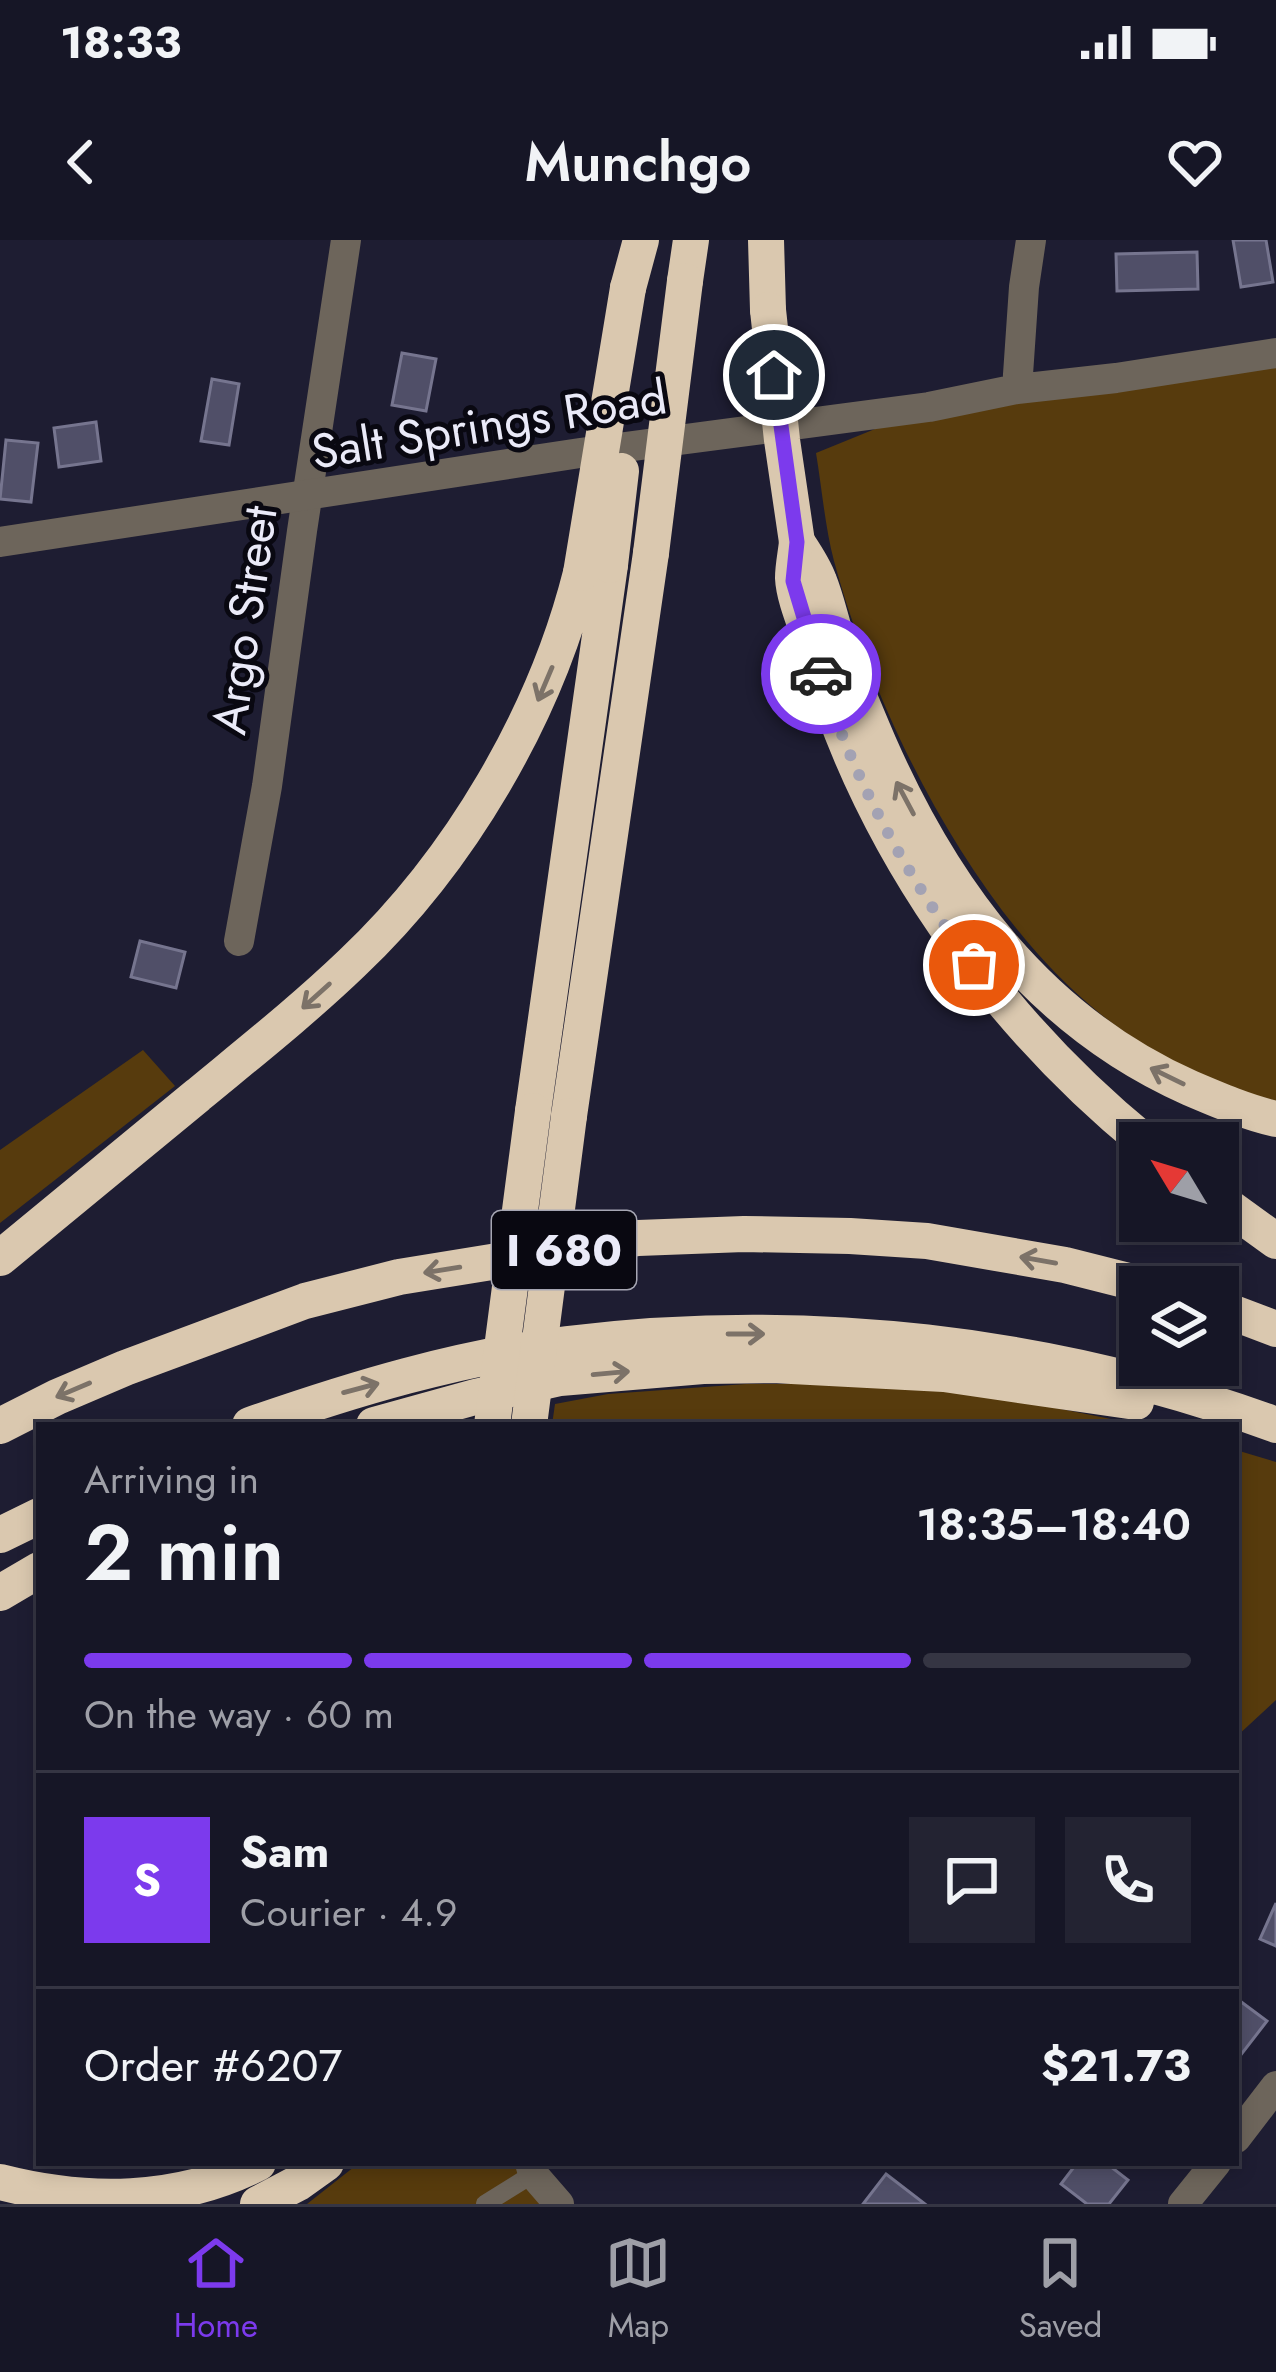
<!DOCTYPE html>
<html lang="en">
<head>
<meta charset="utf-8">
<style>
  :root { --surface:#161626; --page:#232332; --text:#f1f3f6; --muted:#9e9fa7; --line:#353543; --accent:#7c3aed }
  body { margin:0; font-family:Jost,sans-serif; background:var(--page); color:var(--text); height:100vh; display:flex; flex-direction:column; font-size:45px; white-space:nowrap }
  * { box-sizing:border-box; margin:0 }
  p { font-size:39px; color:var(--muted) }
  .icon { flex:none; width:66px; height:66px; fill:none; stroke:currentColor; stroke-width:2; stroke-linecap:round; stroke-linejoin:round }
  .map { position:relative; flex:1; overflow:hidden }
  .sheet { position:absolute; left:36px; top:1182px; width:1203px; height:744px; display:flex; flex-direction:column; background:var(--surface); border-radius:0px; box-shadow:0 6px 18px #0003,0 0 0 3px var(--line) }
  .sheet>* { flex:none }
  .needle { width:78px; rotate:308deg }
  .controls { position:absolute; left:1119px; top:882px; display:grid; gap:24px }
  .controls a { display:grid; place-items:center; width:120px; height:120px; border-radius:0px; background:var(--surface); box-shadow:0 6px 18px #0003,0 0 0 3px var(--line); font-size:60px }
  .pin { position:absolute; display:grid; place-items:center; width:102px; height:102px; color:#fff; margin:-51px; border:6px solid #fff; border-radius:50%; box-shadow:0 3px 12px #0007 }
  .courier { position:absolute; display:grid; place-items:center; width:120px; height:120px; margin:-60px; border:9px solid #7c3aed; border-radius:50%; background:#fff; color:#222; box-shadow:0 3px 15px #0007 }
  .headline em { font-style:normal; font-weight:600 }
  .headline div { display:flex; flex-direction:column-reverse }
  .headline { display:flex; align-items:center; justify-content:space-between; height:204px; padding:0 48px }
  h1 { font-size:78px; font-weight:600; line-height:90px }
  .bar { display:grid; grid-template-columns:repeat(4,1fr); gap:18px 12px; align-content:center; height:144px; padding:0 48px }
  .bar i { height:15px; border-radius:9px; background:var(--line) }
  .bar .current { background:var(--accent) }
  .bar p { grid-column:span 4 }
  .line { display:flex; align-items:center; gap:30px; padding:0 48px; border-top:3px solid var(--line) }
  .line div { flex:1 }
  .round { display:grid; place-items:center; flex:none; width:126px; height:126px; border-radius:0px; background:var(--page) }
  .status { display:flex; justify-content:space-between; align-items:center; height:84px; padding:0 60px; background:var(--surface); direction:ltr }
  .status svg { height:33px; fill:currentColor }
  header { display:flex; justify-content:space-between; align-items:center; height:156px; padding:0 48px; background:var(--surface); font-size:54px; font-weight:600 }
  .menu { display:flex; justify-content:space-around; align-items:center; height:168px; border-top:3px solid var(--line); background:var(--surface); font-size:33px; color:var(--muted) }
  .menu a { display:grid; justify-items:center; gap:6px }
  .menu .current { color:var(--accent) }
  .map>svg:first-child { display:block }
  .green { fill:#573b0d }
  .building { fill:#504f68; stroke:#76758f; stroke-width:3 }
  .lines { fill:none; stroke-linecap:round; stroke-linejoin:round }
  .service { stroke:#6d655b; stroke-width:18 }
  .minor { stroke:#6d655b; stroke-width:30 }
  .tertiary { stroke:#6d655b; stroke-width:30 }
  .motorway { stroke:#dac8af; stroke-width:36 }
  .motorway-bridge { stroke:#dac8af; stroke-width:36 }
  .oneway { stroke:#7c7268 }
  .done { stroke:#a3a2b3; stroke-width:12; stroke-dasharray:0 21.6 }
  .route { stroke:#7c3aed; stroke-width:15 }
  .labels { text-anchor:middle; stroke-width:10; stroke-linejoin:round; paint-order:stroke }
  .shield { fill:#090811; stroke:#a6a6b3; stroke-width:3 }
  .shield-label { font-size:45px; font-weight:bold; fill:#eaeaf8 }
  .street-label { font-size:48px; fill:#eaeaf8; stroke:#090811 }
</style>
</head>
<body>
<div class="status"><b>18:33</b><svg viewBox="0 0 49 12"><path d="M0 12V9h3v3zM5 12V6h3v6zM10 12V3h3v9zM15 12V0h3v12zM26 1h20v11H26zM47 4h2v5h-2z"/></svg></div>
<header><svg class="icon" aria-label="back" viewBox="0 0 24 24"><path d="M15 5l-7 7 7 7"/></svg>Munchgo<svg class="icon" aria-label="heart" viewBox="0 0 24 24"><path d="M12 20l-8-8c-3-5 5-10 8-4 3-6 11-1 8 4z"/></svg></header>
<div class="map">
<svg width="1276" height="1964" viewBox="0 0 1276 1964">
  <rect width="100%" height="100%" fill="#1e1d32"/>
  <path class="green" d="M1276 113V861C1213 845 1148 813 1098 772 972 669 876 476 834 321 825 287 822 249 816 213L929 167Z
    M143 810 175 846 0 983V910Z
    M746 1144H880L991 1155 1141 1185H552L555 1164 608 1154Z
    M1236 1210 1276 1222V1460L1236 1497Z
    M359 1923H530L559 1964H307Z"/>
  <path class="building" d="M1233 0H1266L1273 42 1241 47Z
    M1197 12 1198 49 1117 51 1116 14Z
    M402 113 436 119 426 171 392 165Z
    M212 139 239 144 229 205 201 201Z
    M96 182 101 221 59 227 54 188Z
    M6 200 38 203 31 262 0 259Z
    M140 701 185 712 176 748 131 737Z
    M1276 1663V1706L1260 1699Z
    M1236 1758 1267 1781 1240 1816 1236 1813Z
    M1077 1923H1106L1128 1940 1109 1964H1087L1061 1944Z
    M886 1934 925 1964H863Z"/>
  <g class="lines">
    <path class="service" d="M485 1964 533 1934"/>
    <path class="minor" d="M239 701 267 546 302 291 346 0
      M1236 1898 1276 1846
      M530 1923 533 1934 559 1964
      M1183 1964 1216 1923"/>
    <path class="tertiary" d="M1017 149 1024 47 1031 0
      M0 302 580 213 929 167 1017 149 1116 138 1276 113"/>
    <path class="motorway" d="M766 0 768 70
      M685 41 691 0
      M628 48 641 0
      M797 302C805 314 814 327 819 341 827 361 831 382 838 402 850 437 865 471 879 504 944 652 1039 781 1190 848 1218 860 1246 872 1276 879
      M797 302C796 313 793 326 793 338 794 361 810 394 816 417 872 607 993 778 1146 903
      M533 871 610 325
      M569 876 651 313
      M1218 959 1276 1001
      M0 1018C66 963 132 909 198 855 250 812 303 770 352 723 460 621 545 476 581 333
      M1218 1067 1276 1089
      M250 1185C353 1149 459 1117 567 1104 804 1075 1053 1102 1276 1185
      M374 1185 475 1157 560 1138 703 1126 773 1125 944 1134 1136 1162
      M0 1186 57 1157 125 1128 305 1061 399 1037 638 998 744 994 850 996 927 1001 1065 1025 1152 1047
      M0 1295 39 1276
      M0 1353 39 1330
      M0 1942C86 1964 178 1964 258 1923
      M258 1964 298 1943 326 1923"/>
    <path class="motorway-bridge" d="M768 70 782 200 797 302
      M651 313 685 41
      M610 325 621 231
      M581 333 628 48
      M492 1185 533 871
      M529 1185 569 876"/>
  </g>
  <defs><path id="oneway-shaft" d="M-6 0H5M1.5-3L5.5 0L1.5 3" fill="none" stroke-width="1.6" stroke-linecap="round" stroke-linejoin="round" transform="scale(3)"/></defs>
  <g class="oneway">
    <use href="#oneway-shaft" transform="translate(545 444) rotate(113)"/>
    <use href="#oneway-shaft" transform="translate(905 558) rotate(-118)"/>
    <use href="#oneway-shaft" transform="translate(316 756) rotate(138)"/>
    <use href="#oneway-shaft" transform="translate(1167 836) rotate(-154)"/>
    <use href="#oneway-shaft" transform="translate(1038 1020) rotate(-170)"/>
    <use href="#oneway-shaft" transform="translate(442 1030) rotate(171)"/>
    <use href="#oneway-shaft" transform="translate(746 1094)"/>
    <use href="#oneway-shaft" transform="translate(611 1133) rotate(-5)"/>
    <use href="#oneway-shaft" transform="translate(361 1148) rotate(-15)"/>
    <use href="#oneway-shaft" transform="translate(73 1150) rotate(157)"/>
  </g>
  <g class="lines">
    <path class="done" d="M821 434C851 535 909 642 974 725"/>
    <path class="route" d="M774 135 797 302 793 341 821 434"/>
  </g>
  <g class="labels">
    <rect class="shield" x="492" y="971" width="144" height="78" rx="9"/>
    <g class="shield-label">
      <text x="564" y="1026">I 680</text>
    </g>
    <g class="street-label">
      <text transform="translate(489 184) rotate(-9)" y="17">Salt Springs Road</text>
      <text transform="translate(244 380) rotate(-82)" y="17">Argo Street</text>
    </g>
  </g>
</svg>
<div class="controls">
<a><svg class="needle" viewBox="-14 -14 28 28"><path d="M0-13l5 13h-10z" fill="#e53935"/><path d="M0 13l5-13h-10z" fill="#9e9fa7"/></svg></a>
<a><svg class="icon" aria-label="layers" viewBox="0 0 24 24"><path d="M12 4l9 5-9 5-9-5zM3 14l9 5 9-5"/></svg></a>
</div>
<div class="pin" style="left:974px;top:725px;background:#ea580c"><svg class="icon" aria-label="bag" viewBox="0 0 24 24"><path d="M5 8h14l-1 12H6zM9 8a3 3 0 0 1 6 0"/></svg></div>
<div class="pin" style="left:774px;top:135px;background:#1f2937"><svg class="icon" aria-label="home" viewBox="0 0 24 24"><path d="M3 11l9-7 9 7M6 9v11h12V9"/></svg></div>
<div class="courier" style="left:821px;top:434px"><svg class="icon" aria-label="car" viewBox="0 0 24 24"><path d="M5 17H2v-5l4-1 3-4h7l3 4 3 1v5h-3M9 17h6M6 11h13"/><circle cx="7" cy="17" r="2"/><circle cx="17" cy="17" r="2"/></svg></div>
<section class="sheet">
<div class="headline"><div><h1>2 min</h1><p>Arriving in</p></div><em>18:35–18:40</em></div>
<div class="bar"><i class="current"></i><i class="current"></i><i class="current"></i><i></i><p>On the way · 60 m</p></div>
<div class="line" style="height:216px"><b class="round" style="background:var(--accent);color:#fff">S</b><div><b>Sam</b><p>Courier · 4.9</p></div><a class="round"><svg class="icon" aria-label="chat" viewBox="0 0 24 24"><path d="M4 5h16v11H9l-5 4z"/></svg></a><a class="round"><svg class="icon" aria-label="phone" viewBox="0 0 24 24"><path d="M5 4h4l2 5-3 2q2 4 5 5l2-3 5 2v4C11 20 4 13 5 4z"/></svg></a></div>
<div class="line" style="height:156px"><div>Order #6207</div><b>$21.73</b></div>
</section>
</div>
<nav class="menu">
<a class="current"><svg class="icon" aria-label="home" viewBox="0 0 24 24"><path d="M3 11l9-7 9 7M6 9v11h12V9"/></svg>Home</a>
<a><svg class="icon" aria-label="map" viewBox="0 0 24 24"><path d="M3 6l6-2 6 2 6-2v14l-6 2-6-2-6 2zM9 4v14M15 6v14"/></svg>Map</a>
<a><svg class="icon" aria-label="saved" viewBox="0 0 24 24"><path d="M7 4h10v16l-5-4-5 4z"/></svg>Saved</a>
</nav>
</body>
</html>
